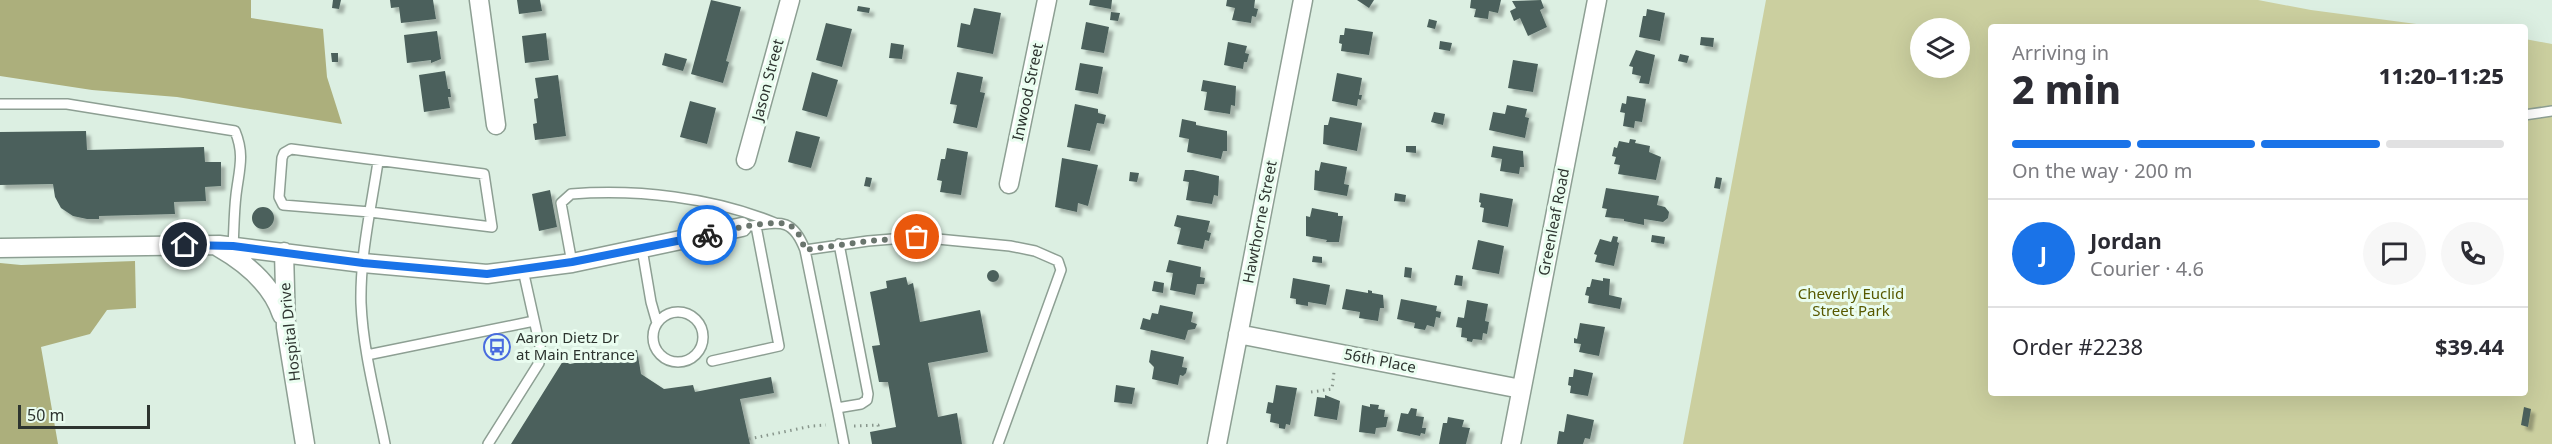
<!DOCTYPE html>
<html lang="en">
<head>
<meta charset="utf-8">
<style>
  :root { --surface:#fff; --page:#f7f7f7; --text:#2b2b33; --muted:#7c7c81; --line:#e1e1e2; --accent:#1a73e8 }
  body { margin:0; font-family:"Noto Sans",sans-serif; background:var(--page); color:var(--text); height:100vh; display:flex; flex-direction:column; font-size:22px; white-space:nowrap }
  * { box-sizing:border-box; margin:0 }
  p { font-size:20px; color:var(--muted) }
  .icon { flex:none; width:33px; height:33px; fill:none; stroke:currentColor; stroke-width:2; stroke-linecap:round; stroke-linejoin:round }
  .map { position:relative; flex:1; overflow:hidden }
  .sheet { position:absolute; left:1988px; top:24px; width:540px; height:372px; display:flex; flex-direction:column; background:var(--surface); border-radius:6px; box-shadow:0 6px 24px #0002 }
  .sheet>* { flex:none }
  .controls { position:absolute; left:1910px; top:18px; display:grid; gap:12px }
  .controls a { display:grid; place-items:center; width:60px; height:60px; border-radius:50%; background:var(--surface); box-shadow:0 6px 24px #0002; font-size:30px }
  .scale { position:absolute; left:18px; bottom:15px; width:132px; box-sizing:border-box; padding-left:6px; border:3px solid #2d342f; border-top:0; font-size:16px; line-height:21px; white-space:nowrap; color:#2d342f; -webkit-text-stroke:4px #eafdf0; paint-order:stroke }
  .pin { position:absolute; display:grid; place-items:center; width:51px; height:51px; color:#fff; margin:-26px; border:3px solid #fff; border-radius:50%; box-shadow:0 2px 6px #0007 }
  .courier { position:absolute; display:grid; place-items:center; width:60px; height:60px; margin:-30px; border:4px solid #1a73e8; border-radius:50%; background:#fff; color:#222; box-shadow:0 2px 8px #0007 }
  .head em { font-style:normal; font-weight:800 }
  .head div { display:flex; flex-direction:column-reverse }
  .head { display:flex; align-items:center; justify-content:space-between; height:102px; padding:0 24px }
  h1 { font-size:39px; font-weight:800; line-height:45px }
  .bar { display:grid; grid-template-columns:repeat(4,1fr); gap:9px 6px; align-content:center; height:72px; padding:0 24px }
  .bar i { height:8px; border-radius:4px; background:var(--line) }
  .bar .selected { background:var(--accent) }
  .bar p { grid-column:span 4 }
  .line { display:flex; align-items:center; gap:15px; padding:0 24px; border-top:2px solid var(--line) }
  .line div { flex:1 }
  .round { display:grid; place-items:center; flex:none; width:63px; height:63px; border-radius:32px; background:var(--page) }
  .map>svg:first-child { display:block }
  .green { fill:#cbcf9f; fill-rule:evenodd }
  .forest { fill:#acaf7c }
  .building { fill:#4b605b; filter:url(#shadow) }
  .lines { fill:none; stroke-linecap:round; stroke-linejoin:round }
  .service-casing { stroke:#8d9f93; stroke-width:12 }
  .minor-casing { stroke:#8d9f93; stroke-width:21 }
  .path { stroke:#88968c; stroke-width:3; stroke-dasharray:1.5 4.5; stroke-linecap:butt }
  .service { stroke:#fff; stroke-width:9 }
  .minor { stroke:#fff; stroke-width:18 }
  .done { stroke:#6a756e; stroke-width:6; stroke-dasharray:0 10.8 }
  .route { stroke:#1a73e8; stroke-width:8 }
  .labels { text-anchor:middle; stroke-width:6; stroke-linejoin:round; paint-order:stroke }
  .street-label { font-size:15px; fill:#2d342f; stroke:#eafdf0 }
  .park-label { font-size:15px; fill:#585900; stroke:#eafdf0 }
  .poi-label { font-size:15px; fill:#2d342f; stroke:#eafdf0; text-anchor:start }
</style>
</head>
<body>
<div class="map">
<svg width="2552" height="444" viewBox="0 0 2552 444">
  <defs>
    <filter id="shadow"><feDropShadow dx="4.5" dy="4.5" stdDeviation="1.5" flood-color="#0004"/></filter>
  </defs>
  <rect width="100%" height="100%" fill="#dcefe2"/>
  <path class="green" d="M1766 0H2258L2311 10 2439 27H1990V393H2524L2525 39 2552 44V444H1683ZM1920 28H1959V68H1920Z"/>
  <path class="forest" d="M0 0H251V18L323 29 327 77 342 124 177 97 92 90 0 76Z
    M135 261 136 308 107 310 90 334 41 347 58 444H0V263L21 265Z"/>
  <path class="building" d="M333 0H341L339 9 332 8Z
    M390 0H433L436 19 401 23 399 7 391 8Z
    M517 0H540L542 11 519 14Z
    M711 0 741 7 726 61 729 62 723 83 691 74Z
    M1090 0H1112L1111 9 1089 5Z
    M1227 0H1255L1254 8 1258 9 1256 17 1252 16 1251 23 1232 20 1235 8 1226 6Z
    M1357 0H1374L1369 8Z
    M1471 0H1501L1498 13 1489 11 1488 19 1474 17 1476 9 1470 8Z
    M1541 0 1544 8 1540 10 1547 27 1528 36 1520 18 1514 21 1510 11 1516 8 1512 1Z
    M858 6 870 8 869 13 857 11Z
    M974 8 1001 13 993 54 957 47 961 23 970 25Z
    M1647 9 1665 13 1660 41 1639 37 1643 16H1646Z
    M1111 12 1120 13 1118 21 1110 20Z
    M1429 19 1437 21 1435 29 1427 27Z
    M1086 22 1109 27 1104 53 1081 49Z
    M826 23 852 29 842 67 816 60Z
    M1345 28 1373 32 1369 55 1341 51 1342 44 1339 43 1340 35H1344Z
    M437 31 441 59 431 63V60L407 63 404 35Z
    M546 33 549 60 525 63 522 36Z
    M1701 37 1714 38 1713 47 1700 45Z
    M1440 41 1452 43 1450 51 1439 49Z
    M1228 42 1247 46 1245 53 1249 54 1247 62H1244L1243 69 1224 65Z
    M891 43 904 45 902 59 889 58Z
    M1636 50 1655 55 1649 84 1639 83 1641 76 1632 74 1633 67 1629 66Z
    M331 53H338V62H332Z
    M665 53 687 59 683 71 662 65Z
    M1680 54 1689 56 1687 63 1678 61Z
    M1513 60 1538 64 1533 92 1508 88Z
    M1080 63 1103 67 1098 94 1075 90Z
    M445 71 448 89H450L451 97H448L450 108 424 112 419 75Z
    M812 72 838 80 827 117 802 110Z
    M957 72 983 77 980 92 985 93 977 128 953 123 957 105 950 104Z
    M1337 73 1362 78 1359 95H1362L1361 100 1358 99 1357 106 1332 101Z
    M558 75 566 136 535 140 533 124 537 123 534 99 538 98 535 78Z
    M1203 80 1236 86 1235 106 1231 105 1230 114 1204 110 1207 92 1201 91Z
    M1627 96 1646 99 1642 122 1635 121 1634 128 1623 126 1625 113 1620 112 1622 103 1626 104Z
    M690 101 716 108 707 144 680 137Z
    M1075 104 1098 109V113L1106 115 1104 124 1097 123 1090 151 1067 147Z
    M1507 105 1527 109 1525 117 1529 118 1525 138 1489 130 1493 112 1505 114Z
    M1434 112 1445 114 1443 125 1431 122Z
    M1330 117 1362 123 1357 151 1323 144 1324 125H1328Z
    M1182 119 1196 122V125L1227 131V151H1223L1221 159 1187 152 1189 139 1179 137Z
    M86 131 87 150 204 147 205 162H221V186L205 187 206 201 174 202 175 214 99 216V219H87L73 216 61 208 55 197 53 184 0 185V132Z
    M796 131 820 137 811 168 788 162Z
    M1630 139 1636 140 1635 143 1650 146 1649 152 1661 157 1656 180 1618 174 1620 165 1614 164 1616 157 1612 156 1614 147 1617 148 1619 141 1629 143Z
    M1406 146H1416V153L1406 152Z
    M1493 146 1523 151 1524 167H1520L1519 174 1500 171 1502 159 1491 157Z
    M947 148 968 152 961 195 940 192 942 181 937 180 941 159H945Z
    M1062 158 1098 165 1088 206 1078 203 1077 212 1055 207Z
    M1321 162 1347 167 1344 184 1349 185 1347 196 1314 190 1315 170 1319 171Z
    M1185 170H1193L1219 176 1218 196 1214 195 1212 204 1186 200 1189 182 1183 181Z
    M1130 172 1139 173 1137 182 1129 181Z
    M866 177 872 178 870 187 864 186Z
    M1716 177 1722 178 1720 189 1714 188Z
    M1606 188 1659 196 1657 205 1665 207 1669 212 1668 218 1663 222 1644 219V225L1624 221V219L1605 217 1607 209 1602 208Z
    M550 190 557 227 539 231 532 194Z
    M1395 193 1406 195 1405 202 1394 201Z
    M1480 193 1513 199 1508 227 1482 222 1484 208 1480 207 1481 203 1479 202Z
    M252 218a11 11 0 1 1 22 0a11 11 0 1 1-22 0Z
    M1312 208 1338 213V216H1343L1339 242H1326L1327 240 1306 236V216L1310 217Z
    M1177 215 1210 221 1207 232 1211 233 1209 241 1205 240 1203 249 1177 244 1181 228 1174 226Z
    M1652 235 1665 237 1664 244 1651 242Z
    M1613 236 1618 237 1617 242 1619 243 1614 266 1595 262 1597 255 1594 254 1600 239 1611 242Z
    M1478 240 1504 246 1499 274 1472 269Z
    M1313 256 1322 257V263L1312 262Z
    M1169 260 1201 267 1200 277 1205 278 1204 284H1197L1195 295 1170 290 1173 273 1166 272Z
    M1405 267 1412 268 1411 278 1404 277Z
    M987 276a6 6 0 1 1 12 0a6 6 0 1 1-12 0Z
    M1456 275 1463 276 1462 286 1454 285Z
    M906 277 908 285 913 283 920 322 980 310 988 352 928 363 938 417 957 413 962 444H872L870 432 896 427 888 382H879L872 346 880 345 870 292 887 288 886 281Z
    M1293 278 1330 285 1326 305 1308 302V306L1296 304V299L1290 298Z
    M1603 278 1610 279 1609 295 1622 298 1620 309 1588 303 1589 296 1585 295 1587 287H1590L1592 279 1603 281Z
    M1154 281 1164 283 1163 293 1152 291Z
    M1346 289 1368 293V290L1372 291V293L1383 295 1384 308H1380L1378 321 1359 318 1360 312 1342 309Z
    M1401 299 1437 306 1436 311 1441 312 1440 318 1436 317 1434 327 1427 325 1425 330 1414 328 1415 323 1397 319Z
    M1467 300 1488 304 1485 321 1489 322 1487 334 1483 333 1482 340 1473 339 1472 342 1467 341V338L1461 337 1462 328 1456 327 1458 317 1464 318Z
    M1160 305 1193 312 1191 322 1197 324 1195 329 1188 330 1185 340 1140 329 1143 318 1150 320 1152 313 1158 314Z
    M1580 323 1605 327 1599 356 1579 352 1581 344 1574 343V338L1577 339Z
    M637 350 641 374 664 389 693 385 695 392 771 377 774 393 740 399 750 444H511L563 361 570 364Z
    M1151 350 1184 357 1182 367 1187 368 1186 373 1183 376 1180 375 1178 385 1152 379 1154 367 1149 362Z
    M1574 369 1593 373 1588 396 1570 393 1571 386 1568 385 1569 377H1573Z
    M1116 385 1135 388 1132 404 1114 402Z
    M1276 385 1297 388 1290 425 1286 424 1285 429 1279 428V424L1270 422 1271 414 1266 413 1268 402 1273 403Z
    M1325 395 1340 401 1337 420 1314 416 1317 397 1325 398Z
    M1370 404 1379 405 1378 409 1385 410 1384 417H1388L1386 427 1376 428 1375 434 1359 432 1362 405 1370 407Z
    M2524 407 2531 409 2528 427 2521 425Z
    M1411 408 1417 409 1416 416 1424 417 1422 428H1426L1425 434 1421 433 1420 436 1397 431 1401 413 1408 414Z
    M1567 414 1594 420 1590 439 1585 438 1583 444H1557L1559 431 1564 432Z
    M1448 417 1464 420 1462 427 1470 428 1466 444H1439L1443 423H1447Z"/>
  <g class="lines">
    <defs>
      <path id="service" d="M0 104H67L235 131C245 155 239 170 236 195 234 212 234 229 233 247
        M2524 115 2552 111
        M291 149 484 174 492 227 370 212 283 205 279 197 282 158 284 153Z
        M378 162C371 208 360 256 361 303 363 351 376 398 385 444
        M742 227C775 224 791 213 805 250L868 241 917 237 1010 246 1035 251 1058 261 1061 270 998 444
        M642 249 651 302 657 323
        M805 250 837 408 861 404 867 400 868 394 839 244
        M572 263 561 203 571 194C637 189 712 197 775 223
        M653 337a25 25 0 1 1 50 0a25 25 0 1 1-50 0Z
        M367 355 534 321
        M712 361 779 346 756 226
        M837 408 844 444
        M488 444 539 363 541 351 523 270"/>
      <path id="minor" d="M479 0 496 125
        M746 160 790 0
        M1009 184 1047 0
        M218 247C246 263 272 284 282 315
        M0 248 219 245 363 263 487 274 572 263 742 227
        M284 252 286 327 305 444
        M1238 334 1521 389
        M1217 444 1303 0
        M1511 444 1597 0"/>
    </defs>
    <use href="#service" class="service-casing"/>
    <use href="#minor" class="minor-casing"/>
    <path class="path" d="M1311 392 1332 389 1334 372
      M854 426 878 425 879 430
      M749 439 812 426 826 425"/>
    <use href="#service" class="service"/>
    <use href="#minor" class="minor"/>
  </g>
  <g class="lines">
    <path class="done" d="M707 235C725 231 776 217 791 226 799 231 802 241 805 250L868 241 917 237"/>
    <path class="route" d="M185 245 233 246 363 263 487 274 572 262 707 235"/>
  </g>
  <defs>
    <symbol id="bus-ring" viewBox="-11 -11 22 22"><circle r="9.5" fill="#eafdf0" stroke="#496cdf" stroke-width="1.5"/><path d="M-5-6H5V4H4V6H2V4H-2V6H-4V4H-5ZM-3.5-4V0h7V-4ZM-3.5 1.2v1.5H-2V1.2ZM2 1.2v1.5H3.5V1.2Z" fill="#496cdf"/></symbol>
  </defs>
  <g fill-rule="evenodd">
    <use href="#bus-ring" x="482" y="332" width="30" height="30"/>
  </g>
  <g class="labels">
    <g class="street-label">
      <text transform="translate(768 80) rotate(-75)" y="5">Jason Street</text>
      <text transform="translate(1028 92) rotate(-78)" y="5">Inwood Street</text>
      <text transform="translate(1260 222) rotate(-79)" y="5">Hawthorne Street</text>
      <text transform="translate(1554 222) rotate(-79)" y="5">Greenleaf Road</text>
      <text transform="translate(290 332) rotate(-96)" y="5">Hospital Drive</text>
      <text transform="translate(1380 361) rotate(11)" y="5">56th Place</text>
    </g>
    <g class="park-label">
      <text x="1851" y="299">Cheverly Euclid<tspan x="1851" dy="17">Street Park</tspan></text>
    </g>
    <g class="poi-label">
      <text x="516" y="343">Aaron Dietz Dr<tspan x="516" dy="17">at Main Entrance</tspan></text>
    </g>
  </g>
</svg>
<div class="controls">
<a><svg class="icon" aria-label="layers" viewBox="0 0 24 24"><path d="M12 4l9 5-9 5-9-5zM3 14l9 5 9-5"/></svg></a>
</div>
<div class="scale">50 m</div>
<div class="pin" style="left:917px;top:237px;background:#ea580c"><svg class="icon" aria-label="bag" viewBox="0 0 24 24"><path d="M5 8h14l-1 12H6zM9 8a3 3 0 0 1 6 0"/></svg></div>
<div class="pin" style="left:185px;top:245px;background:#1f2937"><svg class="icon" aria-label="home" viewBox="0 0 24 24"><path d="M3 11l9-7 9 7M6 9v11h12V9"/></svg></div>
<div class="courier" style="left:707px;top:235px"><svg class="icon" aria-label="bike" viewBox="0 0 24 24"><circle cx="6" cy="16" r="4"/><circle cx="18" cy="16" r="4"/><path d="M6 16l4-8h5l3 8M10 8l3 8H6M13 5h3"/></svg></div>
<section class="sheet">
<div class="head"><div><h1>2 min</h1><p>Arriving in</p></div><em>11:20–11:25</em></div>
<div class="bar"><i class="selected"></i><i class="selected"></i><i class="selected"></i><i></i><p>On the way · 200 m</p></div>
<div class="line" style="height:108px"><b class="round" style="background:var(--accent);color:#fff">J</b><div><b>Jordan</b><p>Courier · 4.6</p></div><a class="round"><svg class="icon" aria-label="chat" viewBox="0 0 24 24"><path d="M4 5h16v11H9l-5 4z"/></svg></a><a class="round"><svg class="icon" aria-label="phone" viewBox="0 0 24 24"><path d="M5 4h4l2 5-3 2q2 4 5 5l2-3 5 2v4C11 20 4 13 5 4z"/></svg></a></div>
<div class="line" style="height:78px"><div>Order #2238</div><b>$39.44</b></div>
</section>
</div>
</body>
</html>
